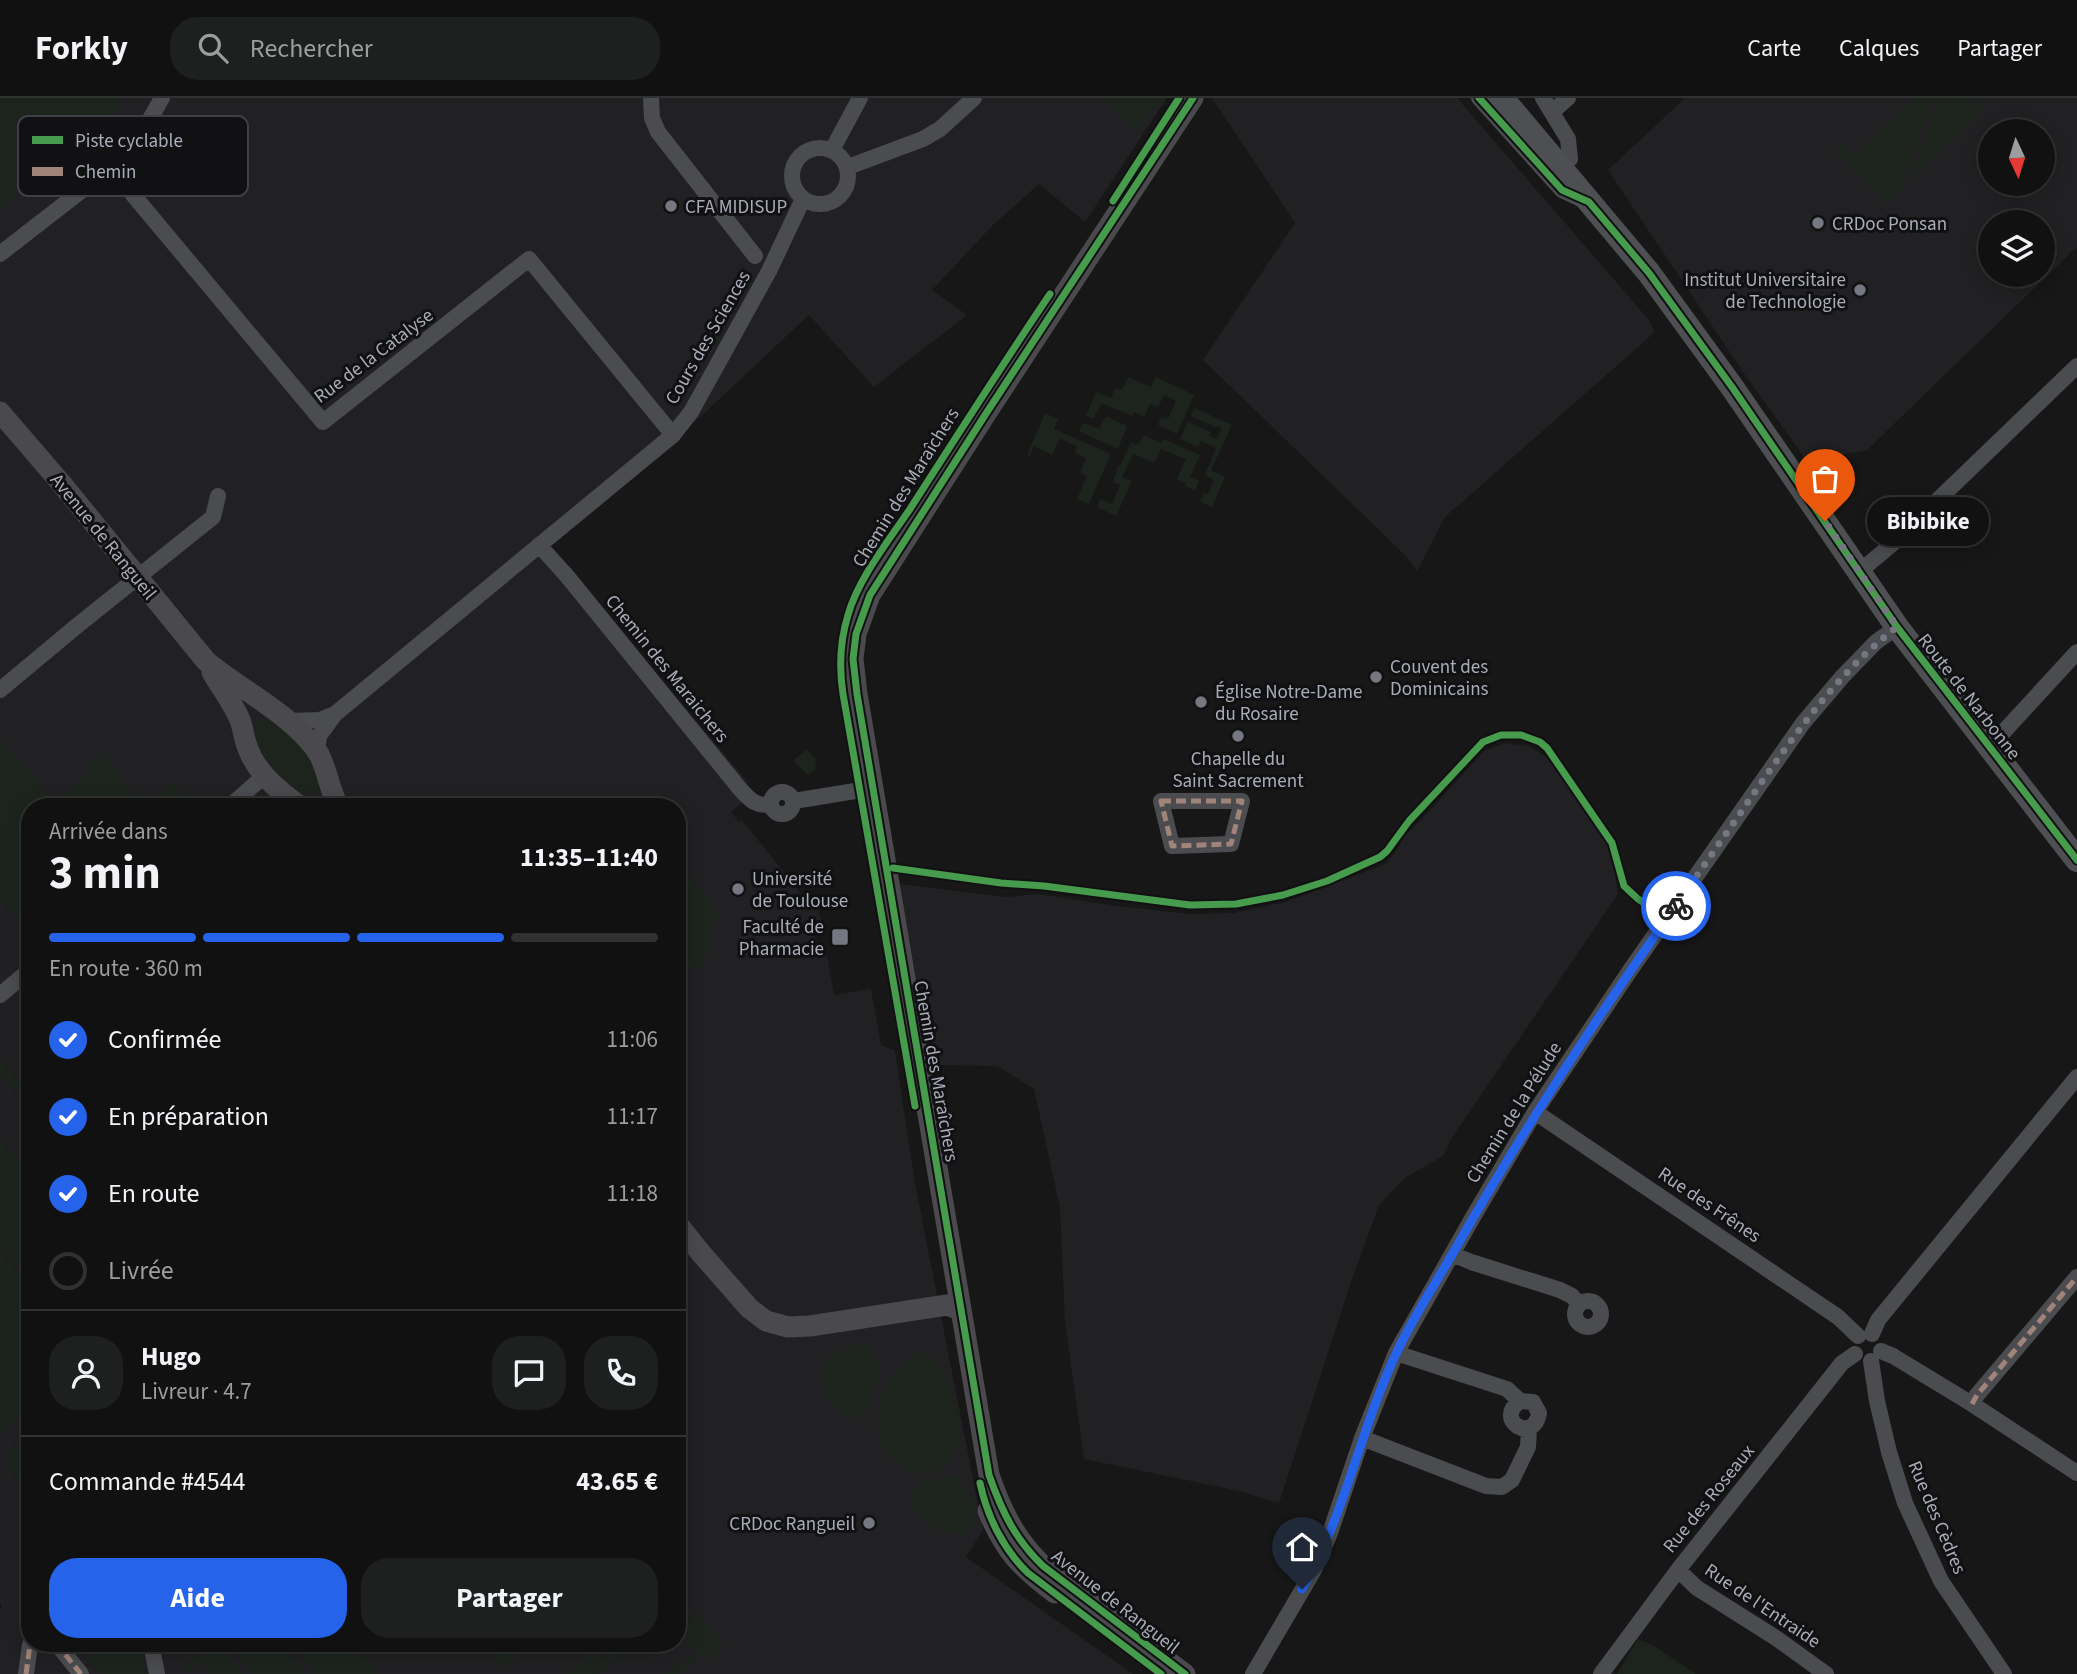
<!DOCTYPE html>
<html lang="fr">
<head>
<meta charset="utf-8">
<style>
  :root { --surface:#111; --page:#1e1f1f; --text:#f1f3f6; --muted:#9c9d9f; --line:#303131; --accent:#2563eb }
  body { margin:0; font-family:"Source Sans 3",sans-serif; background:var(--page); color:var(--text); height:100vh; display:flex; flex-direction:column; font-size:26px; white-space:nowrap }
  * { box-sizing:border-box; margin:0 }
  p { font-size:23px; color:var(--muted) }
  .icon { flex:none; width:38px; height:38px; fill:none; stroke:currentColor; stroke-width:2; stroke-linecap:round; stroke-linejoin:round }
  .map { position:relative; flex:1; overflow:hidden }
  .side { position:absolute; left:21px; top:700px; width:665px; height:854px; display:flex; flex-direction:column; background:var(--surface); border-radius:28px; box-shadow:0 4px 18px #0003,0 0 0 2px var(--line) }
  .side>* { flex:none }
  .needle { width:46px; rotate:176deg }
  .buttons { position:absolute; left:1978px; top:21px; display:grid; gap:14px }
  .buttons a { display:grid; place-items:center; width:77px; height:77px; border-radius:50%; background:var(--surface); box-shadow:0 4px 18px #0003,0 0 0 2px var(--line); font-size:35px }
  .pin { position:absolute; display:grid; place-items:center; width:60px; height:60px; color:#fff; margin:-72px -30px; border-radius:50% 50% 50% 0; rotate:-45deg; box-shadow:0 0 7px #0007 }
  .pin .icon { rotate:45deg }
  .courier { position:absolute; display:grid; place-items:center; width:70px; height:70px; margin:-35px; border:5px solid #2563eb; border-radius:50%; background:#fff; color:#222; box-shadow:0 2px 9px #0007 }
  .bubble { position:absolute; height:49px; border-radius:24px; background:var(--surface); box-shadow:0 4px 18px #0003,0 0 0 2px var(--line); font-size:23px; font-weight:700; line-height:49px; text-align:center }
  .headline em { font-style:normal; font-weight:700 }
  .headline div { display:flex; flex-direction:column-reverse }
  .headline { display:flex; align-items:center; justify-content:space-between; height:119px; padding:0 28px }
  h1 { font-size:46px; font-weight:700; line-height:52px }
  .bar { display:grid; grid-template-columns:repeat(4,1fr); gap:10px 7px; align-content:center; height:84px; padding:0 28px }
  .bar i { height:9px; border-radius:5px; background:var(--line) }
  .bar .active { background:var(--accent) }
  .bar p { grid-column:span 4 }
  .line { display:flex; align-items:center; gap:18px; padding:0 28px; border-top:2px solid var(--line) }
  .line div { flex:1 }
  .round { display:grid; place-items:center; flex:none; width:74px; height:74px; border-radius:28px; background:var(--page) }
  ol { padding:0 28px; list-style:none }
  li { display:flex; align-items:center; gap:21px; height:77px }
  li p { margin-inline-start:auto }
  li .icon { padding:7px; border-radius:50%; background:var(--accent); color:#fff; stroke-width:4 }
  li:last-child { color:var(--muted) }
  li i { width:38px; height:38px; border:4px solid var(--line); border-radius:50% }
  .cta { display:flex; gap:14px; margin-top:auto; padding:14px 28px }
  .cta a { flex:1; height:80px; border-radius:28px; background:var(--accent); color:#fff; font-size:28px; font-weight:700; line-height:80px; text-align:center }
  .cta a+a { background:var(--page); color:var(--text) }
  header { display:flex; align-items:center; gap:42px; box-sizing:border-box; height:98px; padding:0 35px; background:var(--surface); border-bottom:2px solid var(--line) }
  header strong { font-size:33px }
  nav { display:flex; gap:38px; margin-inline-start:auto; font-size:24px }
  .search { width:490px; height:63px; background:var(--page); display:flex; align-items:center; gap:18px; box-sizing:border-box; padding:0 24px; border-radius:28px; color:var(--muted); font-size:26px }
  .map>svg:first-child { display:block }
  .built { fill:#212123; fill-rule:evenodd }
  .green { fill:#1d241e }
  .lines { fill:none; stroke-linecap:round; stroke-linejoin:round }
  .street { stroke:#4b4c50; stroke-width:16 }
  .secondary { stroke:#4a4a4e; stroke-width:21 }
  .primary { stroke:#4d4f52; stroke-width:24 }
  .quiet { stroke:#a18479; stroke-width:5; stroke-dasharray:10 5; stroke-linecap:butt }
  .cycleway-casing { stroke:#111113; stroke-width:11 }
  .cycleway { stroke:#469c4c; stroke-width:7 }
  .done { stroke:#757880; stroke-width:7; stroke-dasharray:0 12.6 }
  .route { stroke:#2563eb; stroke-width:9 }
  .poi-dot { fill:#757880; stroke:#111113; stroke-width:2.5 }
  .labels { text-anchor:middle; stroke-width:6; stroke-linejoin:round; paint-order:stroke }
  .poi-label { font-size:19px; fill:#a8adb8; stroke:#111113; text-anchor:start }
  .street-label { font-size:19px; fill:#a8adb8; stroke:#111113 }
  .key { fill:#111113; stroke:#3e4045; stroke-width:2 }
  .key-label { font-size:19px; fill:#a8adb8 }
</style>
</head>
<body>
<header>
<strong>Forkly</strong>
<div class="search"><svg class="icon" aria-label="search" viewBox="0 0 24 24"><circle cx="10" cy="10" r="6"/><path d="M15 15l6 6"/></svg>Rechercher</div>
<nav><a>Carte</a><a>Calques</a><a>Partager</a></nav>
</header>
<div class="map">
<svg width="2077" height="1576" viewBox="0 0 2077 1576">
  <rect width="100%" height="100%" fill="#171717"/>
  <path class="built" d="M0 0H1167L1085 124 1039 86 994 126 932 192 967 217 874 289 809 217 698 321 541 441 749 685 740 692 742 705 731 714 739 724 742 722 801 796 808 806 814 812H819L821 822 813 829V835L824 858 827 857 834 897 871 891 881 947 895 953 914 1080 983 1432 966 1459 1133 1576H0V1511L2 1510 0 1504ZM30 709H677V1545H30Z
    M1212 0H1457L1649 222 1655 234 1445 419 1417 473 1406 458 1203 262 1295 125Z
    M1685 0H2077V149L1867 352 1807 363 1743 274 1608 72ZM1990 33H2042V86H1990ZM1990 124H2042V177H1990Z
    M1505 645 1529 648 1546 659 1555 670 1611 751 1618 796 1451 1041 1443 1058 1405 1080 1379 1107 1352 1181 1279 1405 1239 1393 1084 1361 1065 1223 1060 1110 1034 991 997 968 932 967 899 786 1006 799 1039 796 1117 808 1191 816 1233 815 1285 804 1386 766 1399 749 1403 739 1422 721 1484 653Z"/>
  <path class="green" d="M0 0H122C119 25 100 40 83 55L78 51 19 98 0 111Z
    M1102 0H1165L1134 32Z
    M1913 0H1932L1904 89 1885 105 1835 55 1842 45 1854 56Z
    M1938 0H1970L1983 13 1912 82Z
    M1128 279 1151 289 1156 279 1194 297 1177 336 1158 327 1161 319 1168 321 1176 303 1164 297 1158 309 1150 306 1144 319 1134 314 1132 318 1102 305 1093 321 1086 318 1096 294 1111 300 1115 290 1122 292Z
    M1194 310 1232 327 1211 372 1225 379 1212 409 1200 404 1204 395 1208 396 1214 382 1205 377 1216 350 1201 343 1198 349 1180 341 1188 324 1211 334 1209 338 1216 341 1222 330 1216 328 1215 329 1191 318Z
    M1045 315 1058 321 1054 331 1111 356 1089 406 1077 401 1087 378 1080 374 1086 360 1075 355 1077 349 1060 340 1052 357 1034 348 1030 358 1027 357Z
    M1106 318 1127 328 1118 351 1079 333 1083 325 1099 331Z
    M1144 337 1161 345 1163 341 1200 357 1190 379 1199 383 1195 392 1184 388 1186 385 1177 381 1186 361 1161 351 1154 365 1133 356 1122 379 1132 383 1116 418 1097 409 1100 401 1112 406 1120 387 1113 384 1118 368H1120L1131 344 1138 347Z
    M267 619 273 621 310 656 320 690 311 696 306 697 296 694 266 666 251 632 256 622Z
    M0 639 54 704 88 675 85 668 100 655 143 707 172 684 184 694 196 709H30V835L0 800Z
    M807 651 816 662 815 672 808 677 793 663Z
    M677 766 718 813 703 867 682 873 677 877Z
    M0 958 30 996V1011L0 975Z
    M0 1039 30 1075V1182L0 1146Z
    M0 1152 30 1187V1312L0 1337Z
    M858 1247H867L873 1251C879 1265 879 1284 873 1298 852 1358 808 1281 824 1262 832 1252 847 1250 858 1247Z
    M917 1255C925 1255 931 1256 936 1262 950 1278 961 1319 959 1339 957 1366 928 1383 904 1371 857 1346 878 1277 917 1255Z
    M30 1335V1397L8 1370V1352Z
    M945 1378C968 1378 978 1407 974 1427L964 1436C945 1439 922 1422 911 1407 908 1388 929 1381 945 1378Z
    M680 1512 689 1523 697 1516 721 1544 719 1566 708 1552 679 1576H666L696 1553 677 1529V1514Z
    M1638 1541 1653 1547 1696 1576H1617Z
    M79 1545H141L146 1576H101L77 1547Z
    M215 1545H219L245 1576H211L201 1564 189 1573 183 1569Z
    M229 1545H279L305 1576H254Z
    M290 1545H353L378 1576H315Z
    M484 1545H493L494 1547 497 1545H536L504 1571Z
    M602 1545H634L611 1564 598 1549Z
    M595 1551 608 1567 597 1576H564Z"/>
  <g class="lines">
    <path class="street" d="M651 0 652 20 658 34 755 158
      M1479 0 1562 92 1581 101
      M1543 0 1568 41 1570 61
      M1552 14 1568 0
      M792 78a28 28 0 1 1 56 0a28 28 0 1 1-56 0Z
      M832 52 860 0
      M112 69 134 98 323 324 529 161 673 337
      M848 69 923 41 940 31 974 0
      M0 156 112 69 134 49 162 0
      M539 447 567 478 740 691C750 702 756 709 771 706
      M1859 474 1891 447 2077 268
      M0 592 78 527 213 419 218 398
      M288 623 320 622 335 616
      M1989 647 1997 641 2077 554
      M317 653 319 638 335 616 673 337 691 314 769 173 803 101
      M771 705a11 11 0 1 1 22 0a11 11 0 1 1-22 0Z
      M794 703 873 690
      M1161 703H1242L1231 746 1172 748Z
      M229 709 264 678
      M0 897 30 872
      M1535 1014 1838 1219 1858 1238
      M1452 1156 1471 1164 1560 1192 1572 1198 1579 1206
      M1575 1216a13 13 0 1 1 26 0a13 13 0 1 1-26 0Z
      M1872 1236 1878 1222 2077 979
      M1881 1253 1893 1258 1972 1306 2077 1375
      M1396 1255 1507 1291 1520 1303 1533 1304 1539 1315C1534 1347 1493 1322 1520 1303
      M1871 1263 1877 1303 1889 1354 1905 1405 1941 1483 2004 1576
      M1972 1306 1977 1297 2077 1179
      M1362 1340 1486 1388 1502 1389 1512 1382 1528 1349 1529 1331
      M1678 1472 1697 1490 1776 1540 1826 1576
      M56 1545 81 1576
      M151 1545 157 1576
      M26 1576 30 1547 35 1545
      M1253 1576 1314 1472 1330 1435 1362 1340 1396 1255 1473 1119 1535 1014 1631 871 1803 625 1843 578 1876 544 1897 529
      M1601 1576 1678 1472 1842 1265 1855 1256"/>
    <path class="secondary" d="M0 314 61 385 206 563C241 592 291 616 317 653 328 670 328 691 339 709
      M212 574C221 590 233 605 240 622 243 630 244 640 247 648 256 675 279 693 301 709
      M677 1125 700 1154 749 1210 766 1223 788 1229 810 1228 947 1207 961 1212
      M988 1413C1005 1453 1020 1469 1055 1495
      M1185 1576 1043 1468C1015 1441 1002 1414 989 1377L857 596 853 561 856 536 870 497 987 314 1193 0"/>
    <path class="primary" d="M1502 0 1649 175 1732 289 1897 529 2077 762"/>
    <path class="quiet" d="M1161 703H1242L1231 746 1172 748Z
      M1972 1306 1977 1297 2077 1179
      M56 1545 81 1576
      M26 1576 30 1547 35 1545"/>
    <defs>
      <path id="cycleway" d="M1479 0 1562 92 1589 104 1649 175 1732 289 1897 529 2077 762
        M1113 103 1179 0
        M893 770 1001 785 1044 788 1190 807 1236 806 1283 797 1327 783 1380 759 1387 753 1409 723 1483 644 1501 637H1521L1540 644 1547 650 1612 745 1624 788 1638 801 1667 820
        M915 1008 843 596C839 570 840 543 848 517 858 481 889 442 910 411 956 339 1002 267 1050 196
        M980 1385C987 1418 1003 1451 1028 1475L1161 1576
        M1185 1576 1043 1468C1015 1441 1002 1414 989 1377L857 596 853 561 856 536 870 497 987 314 1193 0"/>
    </defs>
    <use href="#cycleway" class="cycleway-casing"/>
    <use href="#cycleway" class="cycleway"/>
  </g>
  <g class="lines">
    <path class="done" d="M1676 808C1704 767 1733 726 1761 685 1801 628 1841 572 1897 529L1825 423"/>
    <path class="route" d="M1302 1491C1345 1418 1360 1332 1396 1256 1412 1221 1434 1188 1453 1155 1521 1035 1596 920 1676 808"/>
  </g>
  <g class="poi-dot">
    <circle cx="671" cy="108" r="7"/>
    <circle cx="1818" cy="125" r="7"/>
    <circle cx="1860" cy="192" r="7"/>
    <circle cx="1376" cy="579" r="7"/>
    <circle cx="1201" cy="604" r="7"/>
    <circle cx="1238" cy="638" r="7"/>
    <circle cx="738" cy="791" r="7"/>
    <rect x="831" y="830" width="18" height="18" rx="3.5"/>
    <circle cx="869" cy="1425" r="7"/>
  </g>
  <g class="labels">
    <g class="poi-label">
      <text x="685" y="115">CFA MIDISUP</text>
      <text x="1832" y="132">CRDoc Ponsan</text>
      <text x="1846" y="188" text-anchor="end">Institut Universitaire<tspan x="1846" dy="22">de Technologie</tspan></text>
      <text x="1390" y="575">Couvent des<tspan x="1390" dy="22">Dominicains</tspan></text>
      <text x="1215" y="600">Église Notre-Dame<tspan x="1215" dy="22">du Rosaire</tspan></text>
      <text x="1238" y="667" text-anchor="middle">Chapelle du<tspan x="1238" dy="22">Saint Sacrement</tspan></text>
      <text x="752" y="787">Université<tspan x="752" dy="22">de Toulouse</tspan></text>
      <text x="824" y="835" text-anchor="end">Faculté de<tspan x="824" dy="22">Pharmacie</tspan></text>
      <text x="855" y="1432" text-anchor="end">CRDoc Rangueil</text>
    </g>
    <g class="street-label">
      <text transform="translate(707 239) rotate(-60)" y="7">Cours des Sciences</text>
      <text transform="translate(373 257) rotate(-37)" y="7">Rue de la Catalyse</text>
      <text transform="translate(905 389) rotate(-58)" y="7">Chemin des Maraîchers</text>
      <text transform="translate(104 438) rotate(51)" y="7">Avenue de Rangueil</text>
      <text transform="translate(668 570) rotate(51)" y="7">Chemin des Maraichers</text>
      <text transform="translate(1970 598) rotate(52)" y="7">Route de Narbonne</text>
      <text transform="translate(937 973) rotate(80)" y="7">Chemin des Maraîchers</text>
      <text transform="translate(1513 1014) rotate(-58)" y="7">Chemin de la Pélude</text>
      <text transform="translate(1710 1106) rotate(34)" y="7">Rue des Frênes</text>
      <text transform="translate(1708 1400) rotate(-51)" y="7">Rue des Roseaux</text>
      <text transform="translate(1938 1419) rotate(67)" y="7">Rue des Cèdres</text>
      <text transform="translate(1116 1503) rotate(38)" y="7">Avenue de Rangueil</text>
      <text transform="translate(1763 1507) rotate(34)" y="7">Rue de l'Entraide</text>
    </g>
  </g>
  <rect x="18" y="18" width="230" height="80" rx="10" class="key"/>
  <rect x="32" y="38" width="31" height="8" fill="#469c4c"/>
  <rect x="32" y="69" width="31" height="9" fill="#a18479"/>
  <g class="key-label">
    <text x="75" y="49">Piste cyclable</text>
    <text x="75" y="80">Chemin</text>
  </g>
</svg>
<div class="buttons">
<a><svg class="needle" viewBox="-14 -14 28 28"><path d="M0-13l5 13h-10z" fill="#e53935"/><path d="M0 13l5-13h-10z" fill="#9c9d9f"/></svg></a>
<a><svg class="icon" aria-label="layers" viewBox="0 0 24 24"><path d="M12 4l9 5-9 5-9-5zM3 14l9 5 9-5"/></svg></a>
</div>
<div class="pin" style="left:1825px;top:423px;background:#ea580c"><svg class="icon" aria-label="bag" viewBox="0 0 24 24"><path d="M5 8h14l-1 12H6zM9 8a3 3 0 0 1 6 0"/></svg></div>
<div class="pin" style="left:1302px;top:1491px;background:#1f2937"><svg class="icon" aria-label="home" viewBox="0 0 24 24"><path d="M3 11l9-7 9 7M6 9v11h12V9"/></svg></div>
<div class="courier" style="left:1676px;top:808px"><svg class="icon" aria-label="bike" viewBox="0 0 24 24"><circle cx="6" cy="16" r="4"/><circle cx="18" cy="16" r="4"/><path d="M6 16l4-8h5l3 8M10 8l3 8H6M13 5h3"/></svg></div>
<div class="bubble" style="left:1867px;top:399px;width:122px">Bibibike</div>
<section class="side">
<div class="headline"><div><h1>3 min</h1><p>Arrivée dans</p></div><em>11:35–11:40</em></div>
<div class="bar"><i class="active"></i><i class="active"></i><i class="active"></i><i></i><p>En route · 360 m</p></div>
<ol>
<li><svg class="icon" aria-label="check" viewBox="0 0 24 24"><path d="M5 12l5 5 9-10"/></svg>Confirmée<p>11:06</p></li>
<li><svg class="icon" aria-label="check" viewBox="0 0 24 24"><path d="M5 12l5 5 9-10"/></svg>En préparation<p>11:17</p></li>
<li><svg class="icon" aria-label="check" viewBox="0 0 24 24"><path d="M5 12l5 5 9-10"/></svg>En route<p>11:18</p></li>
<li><i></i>Livrée</li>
</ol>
<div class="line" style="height:126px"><a class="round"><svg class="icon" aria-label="person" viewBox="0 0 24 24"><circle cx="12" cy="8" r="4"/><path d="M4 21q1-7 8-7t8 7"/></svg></a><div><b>Hugo</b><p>Livreur · 4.7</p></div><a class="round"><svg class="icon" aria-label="chat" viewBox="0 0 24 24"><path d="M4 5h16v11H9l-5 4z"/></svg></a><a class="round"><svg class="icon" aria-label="phone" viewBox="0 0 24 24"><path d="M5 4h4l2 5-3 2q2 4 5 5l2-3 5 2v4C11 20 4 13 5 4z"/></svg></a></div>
<div class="line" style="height:91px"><div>Commande #4544</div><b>43.65 €</b></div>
<div class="cta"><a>Aide</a><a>Partager</a></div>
</section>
</div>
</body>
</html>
